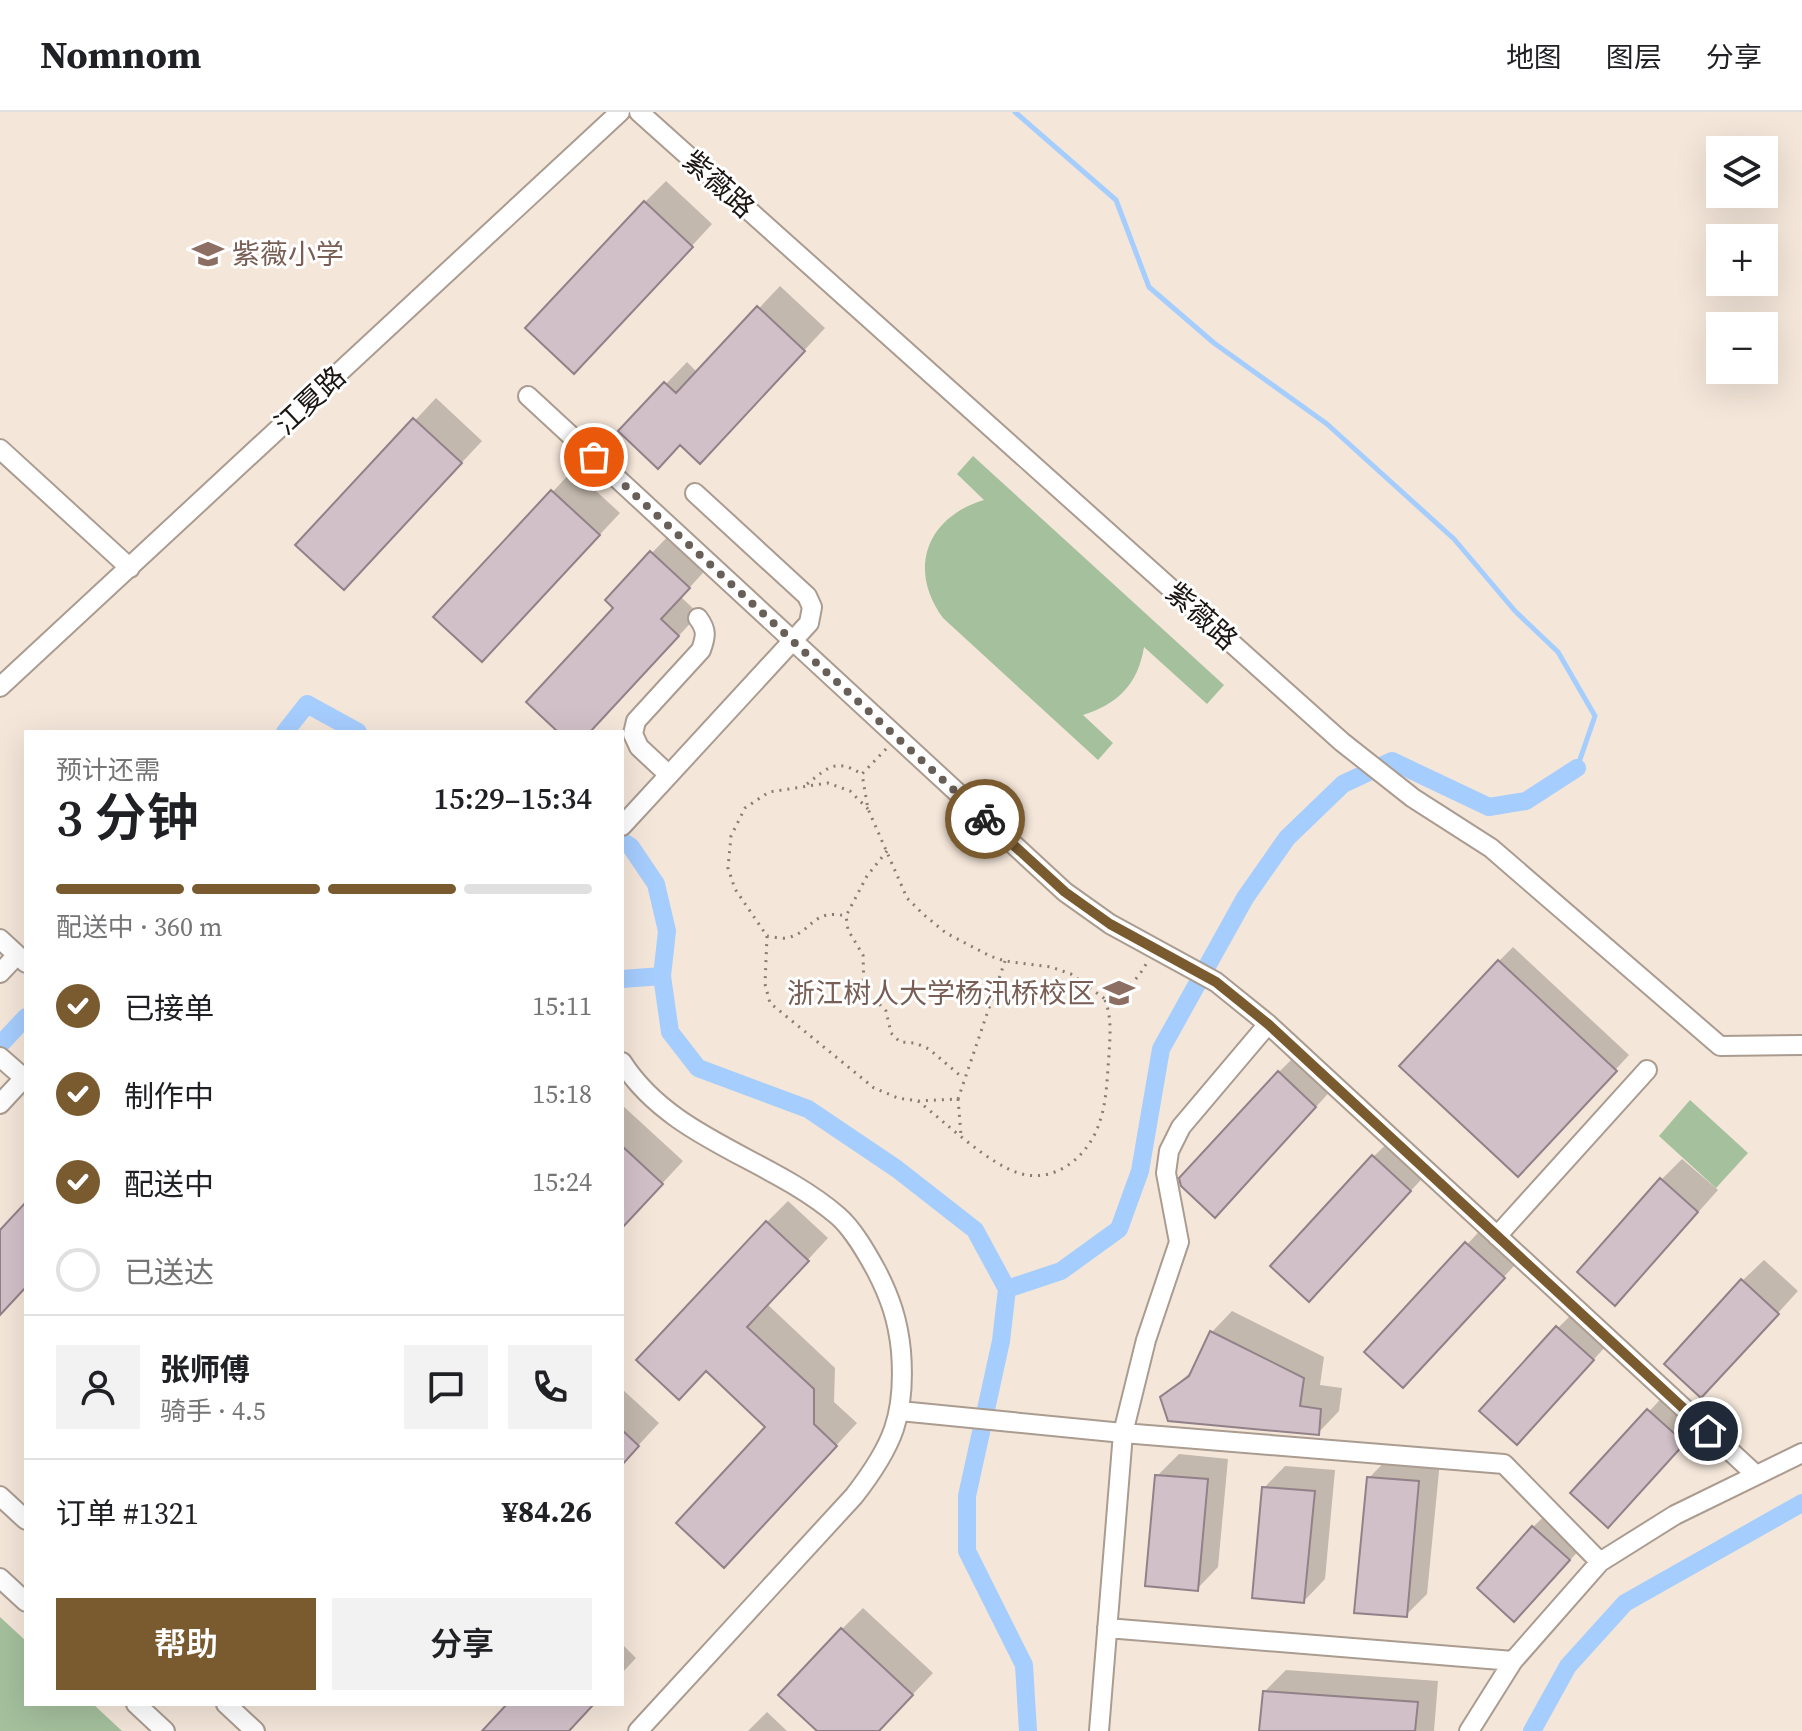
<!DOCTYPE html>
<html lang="zh">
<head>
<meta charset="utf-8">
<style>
  :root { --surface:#fff; --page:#f2f2f2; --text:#202124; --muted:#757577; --line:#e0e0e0; --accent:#7a5b30 }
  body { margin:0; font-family:"Source Serif 4","Noto Sans SC",serif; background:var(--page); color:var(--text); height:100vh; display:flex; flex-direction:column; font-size:30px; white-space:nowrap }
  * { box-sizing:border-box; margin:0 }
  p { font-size:26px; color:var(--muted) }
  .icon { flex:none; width:44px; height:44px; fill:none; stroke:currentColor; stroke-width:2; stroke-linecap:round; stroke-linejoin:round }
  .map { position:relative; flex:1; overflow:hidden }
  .sheet { position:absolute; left:24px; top:618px; width:600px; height:976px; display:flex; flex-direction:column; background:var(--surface); border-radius:0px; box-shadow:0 8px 32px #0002 }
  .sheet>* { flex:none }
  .fabs { position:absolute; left:1706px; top:24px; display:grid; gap:16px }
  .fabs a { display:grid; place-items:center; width:72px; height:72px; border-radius:0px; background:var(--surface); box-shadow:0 8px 32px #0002; font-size:40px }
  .pin { position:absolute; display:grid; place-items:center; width:68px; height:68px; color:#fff; margin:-34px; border:4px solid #fff; border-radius:50%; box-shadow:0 2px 8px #0007 }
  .courier { position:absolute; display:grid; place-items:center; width:80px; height:80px; margin:-40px; border:6px solid #7a5b30; border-radius:50%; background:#fff; color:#222; box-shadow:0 2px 10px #0007 }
  .summary em { font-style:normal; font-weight:600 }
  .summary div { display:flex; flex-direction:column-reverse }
  .summary { display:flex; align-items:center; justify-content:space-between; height:136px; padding:0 32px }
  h1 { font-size:52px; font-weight:600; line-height:60px }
  .bar { display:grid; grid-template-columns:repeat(4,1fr); gap:12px 8px; align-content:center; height:96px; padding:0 32px }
  .bar i { height:10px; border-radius:6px; background:var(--line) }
  .bar .on { background:var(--accent) }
  .bar p { grid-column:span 4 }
  .line { display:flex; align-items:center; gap:20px; padding:0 32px; border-top:2px solid var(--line) }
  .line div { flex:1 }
  .round { display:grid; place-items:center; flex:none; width:84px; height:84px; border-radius:0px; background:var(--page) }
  ol { padding:0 32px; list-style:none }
  li { display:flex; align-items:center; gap:24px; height:88px }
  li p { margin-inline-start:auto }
  li .icon { padding:8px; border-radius:50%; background:var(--accent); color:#fff; stroke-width:4 }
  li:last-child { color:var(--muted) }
  li i { width:44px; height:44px; border:4px solid var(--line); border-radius:50% }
  .button { display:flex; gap:16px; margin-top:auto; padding:16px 32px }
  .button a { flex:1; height:92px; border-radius:0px; background:var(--accent); color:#fff; font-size:32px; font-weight:600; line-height:92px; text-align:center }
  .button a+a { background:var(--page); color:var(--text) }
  header { display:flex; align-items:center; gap:48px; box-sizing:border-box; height:112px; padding:0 40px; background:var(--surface); border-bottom:2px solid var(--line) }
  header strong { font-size:38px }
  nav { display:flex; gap:44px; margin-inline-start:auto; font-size:28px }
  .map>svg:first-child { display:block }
  .pitch { fill:#a4c09d }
  .shadow { fill:#0003 }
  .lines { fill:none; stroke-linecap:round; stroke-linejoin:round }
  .stream { stroke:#a5cdfe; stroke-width:5 }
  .canal { stroke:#a5cdfe; stroke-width:18 }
  .building { fill:#d2c0c8; stroke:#928189; stroke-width:2 }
  .minor-casing { stroke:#aa9c90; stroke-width:22 }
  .path { stroke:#867d74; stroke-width:3; stroke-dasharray:2 6; stroke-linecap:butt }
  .minor { stroke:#fff; stroke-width:18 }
  .done { stroke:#675f58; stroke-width:8; stroke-dasharray:0 14.4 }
  .route { stroke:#7a5b30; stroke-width:10 }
  .labels { text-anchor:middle; stroke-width:6; stroke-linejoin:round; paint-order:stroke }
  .street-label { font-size:28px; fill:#1b1612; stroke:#fff }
  .education-label { font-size:28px; fill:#785e54; stroke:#fff; text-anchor:start }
</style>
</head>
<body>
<header>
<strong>Nomnom</strong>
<nav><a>地图</a><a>图层</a><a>分享</a></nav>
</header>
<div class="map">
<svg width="1802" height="1619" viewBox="0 0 1802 1619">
  <rect width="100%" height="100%" fill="#f4e6d9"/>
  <path class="pitch" d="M973 344 1224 573 1207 592 1144 535C1138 572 1118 592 1083 603L1113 631 1098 648 943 506C907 457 927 405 984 388L957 362Z
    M1690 988 1748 1041 1716 1076 1659 1024Z
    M0 1505 26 1529V1592H93L122 1619H0Z"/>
  <path class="shadow" d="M666 69 712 112 596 238 645 90Z
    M780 174 825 216 721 328 621 319 687 250 698 261Z
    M436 286 482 329 365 454 298 433Z
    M573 358 620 401 503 526 436 505Z
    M673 419 710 453 681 485 699 502 589 620H561L616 496 607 488Z
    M1513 835 1629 943 1532 1048 1499 849Z
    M1300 939 1336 973 1236 1082 1279 960Z
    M622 993 683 1049 622 1115Z
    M1395 1024 1431 1057 1330 1166 1373 1045Z
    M1682 1047 1718 1078 1636 1170 1661 1068Z
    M788 1089 828 1126 767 1192 835 1256 834 1290 857 1311 745 1432 768 1314 707 1257 767 1110Z
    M1488 1110 1524 1143 1424 1252 1367 1240Z
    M1764 1148 1798 1179 1722 1263 1742 1169Z
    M1579 1195 1613 1226 1538 1310 1558 1216Z
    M1232 1199 1324 1245 1320 1273 1342 1276 1339 1299 1318 1321 1162 1286 1195 1256 1211 1221Z
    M622 1277 659 1311 622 1351Z
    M1670 1277 1705 1309 1629 1392 1573 1381Z
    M1179 1342 1228 1347 1218 1455 1197 1477 1157 1364Z
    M1390 1344 1440 1349 1427 1482 1406 1503 1369 1366Z
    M1285 1354 1335 1358 1325 1467 1304 1489 1264 1376Z
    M1555 1394 1590 1426 1536 1486 1533 1415Z
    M863 1496 933 1561 878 1619H820L842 1517Z
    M622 1532 636 1546 622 1561Z
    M1286 1558 1438 1569 1434 1619H1261L1264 1580Z
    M767 1600 787 1619H748Z"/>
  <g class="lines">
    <path class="stream" d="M1015 0 1116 88 1149 175 1214 231 1327 312 1454 427 1515 499 1558 540 1595 604 1577 656"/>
    <path class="canal" d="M285 620 307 592 358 620
      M622 729 631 735 656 772 667 819 662 864 670 920 698 956 808 997 897 1057 975 1118 1007 1177 1001 1229 967 1384V1439L1024 1553 1028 1619
      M622 867 662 864
      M0 933 26 905
      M1007 1177 1061 1159 1119 1117 1140 1059 1161 937 1245 786 1287 726 1343 672 1392 649 1489 695 1526 689 1577 656
      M1532 1619 1568 1554 1625 1491 1802 1391"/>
  </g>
  <path class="building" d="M644 89 693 135 574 262 525 216Z
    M757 194 805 239 700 352 680 333 658 357 618 319 664 270 676 281Z
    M413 306 462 351 344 478 295 433Z
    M551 378 600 423 482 550 433 505Z
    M650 439 690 476 661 507 679 524 590 620H558L526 590 613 496 605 488Z
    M1498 848 1617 959 1518 1065 1399 954Z
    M1278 959 1316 995 1215 1106 1181 1074 1179 1066Z
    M622 1034 663 1072 622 1116Z
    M1372 1043 1411 1079 1309 1190 1270 1154Z
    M1660 1066 1698 1100 1615 1194 1577 1160Z
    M26 1090V1175L0 1203V1118Z
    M766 1109 809 1149 747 1215 814 1277V1312L837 1334 724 1456 676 1411 765 1315 706 1259 679 1288 636 1248Z
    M1465 1130 1505 1166 1403 1276 1364 1240Z
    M1741 1167 1779 1202 1701 1286 1664 1252Z
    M1556 1214 1594 1248 1517 1333 1479 1299Z
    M1210 1219 1304 1266 1300 1294 1321 1297 1319 1323 1168 1309 1160 1285 1189 1264Z
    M1647 1297 1685 1331 1608 1416 1570 1381Z
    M622 1318 639 1334 622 1353Z
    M1155 1363 1208 1367 1198 1479 1145 1474Z
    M1367 1365 1419 1369 1407 1505 1354 1501Z
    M1262 1375 1315 1379 1304 1491 1252 1486Z
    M1532 1414 1570 1448 1514 1510 1477 1476Z
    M841 1516 913 1583 879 1619H817L778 1583Z
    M1263 1579 1418 1590 1415 1619H1259Z
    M507 1592H594L569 1619H482Z"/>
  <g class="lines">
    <defs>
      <path id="minor" d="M639 0 1342 630 1413 686 1491 736 1720 934 1802 933
        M528 284 1065 780 1110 812 1216 870 1268 912 1755 1362
        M0 337 130 456
        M0 575 620 0
        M669 663 639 635 633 622 636 609 701 538C706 524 707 518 698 506
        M622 714 809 511 812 495 807 484 695 381
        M0 827 26 851
        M0 861 17 843
        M0 945 24 966
        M622 950C672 1028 771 1046 838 1104 853 1117 866 1140 876 1158 890 1185 898 1208 901 1239 906 1303 893 1334 854 1384L638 1619
        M0 992 26 964
        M1497 1124 1647 958
        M900 1299 1123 1321 1504 1352 1600 1450
        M0 1384 26 1408
        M0 1466 26 1490
        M1107 1516 1513 1549
        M136 1592 165 1619
        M226 1592 255 1619
        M1099 1619 1123 1321 1146 1228 1179 1130 1166 1061 1169 1039 1181 1015 1268 912
        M1469 1619 1513 1549 1600 1450 1675 1403 1802 1341"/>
    </defs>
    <use href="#minor" class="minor-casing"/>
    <path class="path" d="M886 637 862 662 868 697 907 786 923 802 946 821 990 844 1005 849 1051 855 1071 862 1105 887C1125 878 1137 870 1147 850
      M807 672C829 655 835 646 862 662
      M868 697 850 679 828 671 769 680 745 696 731 724 728 756 735 777 767 824 765 872 770 891 874 976 898 986 918 989 958 987 1005 849
      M887 739 867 764 846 804 848 818 863 843 864 876 886 899 891 921 900 930 915 931 929 937 963 966
      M767 824C773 825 782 827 787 826 813 820 812 796 846 804
      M958 987 961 1023
      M918 989C945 1010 990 1054 1022 1062 1058 1071 1090 1042 1100 1009 1107 988 1107 965 1109 943 1110 924 1112 906 1105 888"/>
    <use href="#minor" class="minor"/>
  </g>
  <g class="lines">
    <path class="done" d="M594 345 985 707"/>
    <path class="route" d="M985 707 1065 780 1110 812 1216 870 1268 912 1708 1319"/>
  </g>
  <defs>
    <symbol id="school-bare" viewBox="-9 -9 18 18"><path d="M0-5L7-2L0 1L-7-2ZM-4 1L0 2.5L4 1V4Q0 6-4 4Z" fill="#8d6e63" stroke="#fff" stroke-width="2.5" paint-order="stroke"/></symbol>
    <symbol id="university-bare" viewBox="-9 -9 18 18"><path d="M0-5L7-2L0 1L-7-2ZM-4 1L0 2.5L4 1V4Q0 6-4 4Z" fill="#8d6e63" stroke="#fff" stroke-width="2.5" paint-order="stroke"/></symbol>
  </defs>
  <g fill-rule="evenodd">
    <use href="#school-bare" x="186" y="120" width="44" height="44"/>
    <use href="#university-bare" x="1097" y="859" width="44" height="44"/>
  </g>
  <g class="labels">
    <g class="street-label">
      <text transform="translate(719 72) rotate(42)" y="10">紫薇路</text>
      <text transform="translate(310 288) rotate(-43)" y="10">江夏路</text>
      <text transform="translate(1202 504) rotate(42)" y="10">紫薇路</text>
    </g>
    <g class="education-label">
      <text x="232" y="152">紫薇小学</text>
      <text x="1095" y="891" text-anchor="end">浙江树人大学杨汛桥校区</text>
    </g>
  </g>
</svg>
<div class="fabs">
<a><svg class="icon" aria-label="layers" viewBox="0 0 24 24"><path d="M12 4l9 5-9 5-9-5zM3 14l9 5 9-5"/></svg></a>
<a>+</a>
<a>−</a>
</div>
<div class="pin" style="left:594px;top:345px;background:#ea580c"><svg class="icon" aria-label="bag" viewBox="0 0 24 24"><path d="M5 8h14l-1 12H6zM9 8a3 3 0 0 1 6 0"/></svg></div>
<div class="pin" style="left:1708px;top:1319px;background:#1f2937"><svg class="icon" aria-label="home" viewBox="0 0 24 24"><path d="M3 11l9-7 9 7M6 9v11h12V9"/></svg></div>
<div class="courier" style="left:985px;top:707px"><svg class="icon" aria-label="bike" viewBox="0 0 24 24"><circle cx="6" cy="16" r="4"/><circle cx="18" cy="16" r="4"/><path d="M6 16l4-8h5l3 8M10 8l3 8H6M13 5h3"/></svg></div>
<section class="sheet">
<div class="summary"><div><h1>3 分钟</h1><p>预计还需</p></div><em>15:29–15:34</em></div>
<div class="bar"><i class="on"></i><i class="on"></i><i class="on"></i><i></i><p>配送中 · 360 m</p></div>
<ol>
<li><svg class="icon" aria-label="check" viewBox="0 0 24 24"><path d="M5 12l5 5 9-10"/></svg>已接单<p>15:11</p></li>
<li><svg class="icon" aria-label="check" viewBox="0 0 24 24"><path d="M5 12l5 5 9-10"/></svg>制作中<p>15:18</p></li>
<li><svg class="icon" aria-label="check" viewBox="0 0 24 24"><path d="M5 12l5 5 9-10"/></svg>配送中<p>15:24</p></li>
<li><i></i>已送达</li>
</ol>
<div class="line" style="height:144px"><a class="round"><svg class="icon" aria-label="person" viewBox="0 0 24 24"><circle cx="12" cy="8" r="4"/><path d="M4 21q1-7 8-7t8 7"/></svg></a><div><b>张师傅</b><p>骑手 · 4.5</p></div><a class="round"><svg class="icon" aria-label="chat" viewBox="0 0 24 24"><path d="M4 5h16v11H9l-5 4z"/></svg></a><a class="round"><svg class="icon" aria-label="phone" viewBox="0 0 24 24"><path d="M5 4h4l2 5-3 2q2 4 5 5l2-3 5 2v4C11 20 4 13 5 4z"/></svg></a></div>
<div class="line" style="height:104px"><div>订单 #1321</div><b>¥84.26</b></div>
<div class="button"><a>帮助</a><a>分享</a></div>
</section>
</div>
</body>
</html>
